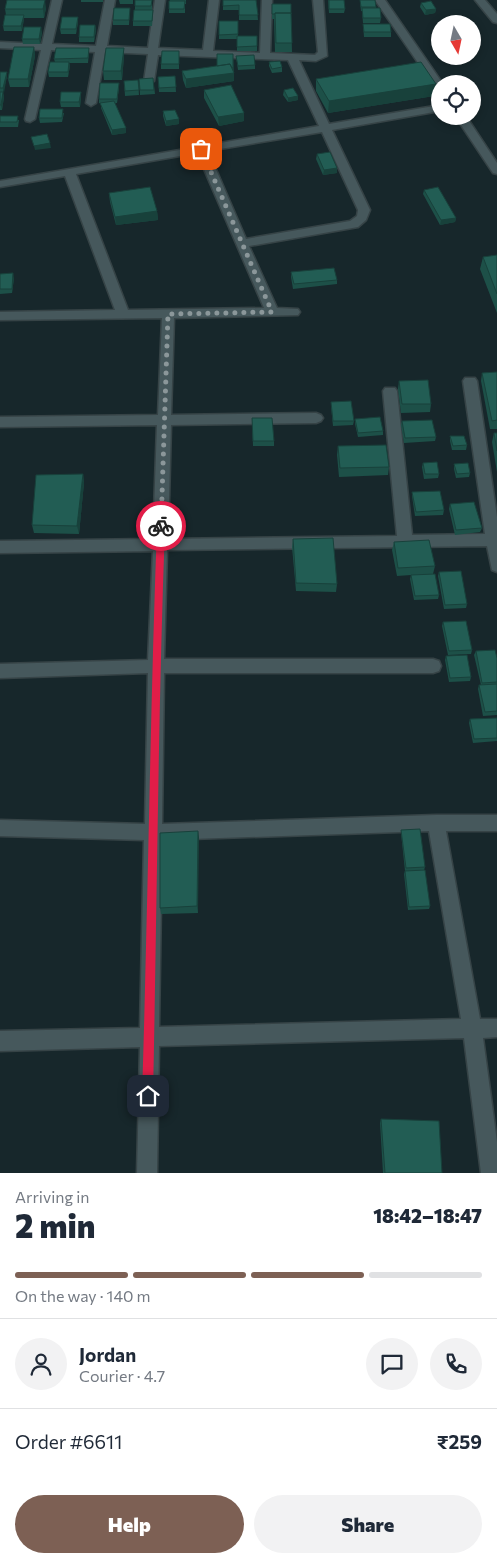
<!DOCTYPE html>
<html lang="en">
<head>
<meta charset="utf-8">
<style>
  :root { --surface:#fff; --page:#f2f2f3; --text:#1f2937; --muted:#747a83; --line:#e0e1e3; --accent:#7d6054 }
  body { margin:0; font-family:Commissioner,sans-serif; background:var(--page); color:var(--text); height:100vh; display:flex; flex-direction:column; font-size:19px; white-space:nowrap }
  * { box-sizing:border-box; margin:0 }
  p { font-size:16px; color:var(--muted) }
  .icon { flex:none; width:28px; height:28px; fill:none; stroke:currentColor; stroke-width:2; stroke-linecap:round; stroke-linejoin:round }
  .map { position:relative; height:1173px; overflow:hidden }
  .sheet { display:flex; flex-direction:column; background:var(--surface); flex:1 }
  .sheet>* { flex:none }
  .needle { width:32px; rotate:171deg }
  .fabs { position:absolute; left:431px; top:15px; display:grid; gap:10px }
  .fabs a { display:grid; place-items:center; width:50px; height:50px; border-radius:50%; background:var(--surface); box-shadow:0 2px 8px #0003; font-size:25px }
  .pin { position:absolute; display:grid; place-items:center; width:42px; height:42px; color:#fff; margin:-21px; border-radius:10px; box-shadow:0 2px 8px #0006 }
  .courier { position:absolute; display:grid; place-items:center; width:50px; height:50px; margin:-25px; border:4px solid #e11d48; border-radius:50%; background:#fff; color:#222; box-shadow:0 1px 6px #0007 }
  .summary em { font-style:normal; font-weight:800 }
  .summary div { display:flex; flex-direction:column-reverse }
  .summary { display:flex; align-items:center; justify-content:space-between; height:85px; padding:0 15px }
  h1 { font-size:32px; font-weight:800; line-height:38px }
  .bar { display:grid; grid-template-columns:repeat(4,1fr); gap:8px 5px; align-content:center; height:60px; padding:0 15px }
  .bar i { height:6px; border-radius:4px; background:var(--line) }
  .bar .current { background:var(--accent) }
  .bar p { grid-column:span 4 }
  .line { display:flex; align-items:center; gap:12px; padding:0 15px; border-top:1px solid var(--line) }
  .line div { flex:1 }
  .round { display:grid; place-items:center; flex:none; width:52px; height:52px; border-radius:26px; background:var(--page) }
  .button { display:flex; gap:10px; margin-top:auto; padding:10px 15px }
  .button a { flex:1; height:58px; border-radius:30px; background:var(--accent); color:#fff; font-size:20px; font-weight:800; line-height:58px; text-align:center }
  .button a+a { background:var(--page); color:var(--text) }
  .map>svg:first-child { display:block }
  .lines { fill:none; stroke-linecap:round; stroke-linejoin:round }
  .minor-casing { stroke:#364346; stroke-width:3 }
  .minor { fill:#46585c; fill-rule:evenodd }
  .wall { fill:#1d5048 }
  .shaded-wall { fill:#18413b }
  .building { fill:#225d54; stroke:#18413b }
  .route { fill:#e11d48 }
  .done { stroke:#8b979a; stroke-width:5; stroke-dasharray:0 9 }
</style>
</head>
<body>
<div class="map">
<svg width="497" height="1173" viewBox="0 0 497 1173">
  <rect width="100%" height="100%" fill="#17272b"/>
  <g class="lines">
    <defs>
      <path id="minor" d="M52 0H62L52 44 96 46 105 0H115L107 46 148 48 155 0H165L158 48 203 50 209 0H219L213 51 260 53 262 0H272L270 53 315 55 318 52 313 0H323L327 56 316 61 299 60 329 124 440 105V111L332 130 370 210 366 220 358 227 249 246 277 308 298 309 300 312 298 315 174 318 171 415 316 413 321 415 323 418 321 421 316 423 171 425 168 539 397 536 383 391 385 388H395L397 391 412 535 485 534 463 381 465 378H475L477 381 497 517V572L492 570 487 546 167 550 164 659H433L439 661 441 666 439 671 433 673H164L162 824 436 815H497V831H446L480 1019H497V1037L483 1038 497 1142V1173H481L464 1038 159 1046 157 1173H137L140 1047 0 1051V1031L140 1028 144 840 0 836V820L145 824 148 673 0 678V664L148 660 153 551 0 553V541L153 539 157 425 0 427V417L158 415 162 318 0 320V312L115 310 65 176 0 187V181L319 126 288 60 158 55 154 81 149 84 144 81 148 54 105 52 96 103 91 106 86 103 95 52 51 50 35 119 30 122 26 121 25 119 41 50 0 48V42L42 44ZM322 132 358 210 357 216 350 221 246 239 208 151ZM197 153 264 308 128 310 76 174ZM429 831 461 1019 159 1027 162 840Z
        M375 0H385L443 84H440V90L436 89Z
        M475 0H485L497 14V23L493 22Z
        M455 116H466L497 163V174L493 173Z"/>
    </defs>
    <use href="#minor" class="minor-casing"/>
    <use href="#minor" class="minor"/>
  </g>
  <path class="wall" d="M81 0H103V2H81Z
    M119 0H133V4H120Z
    M135 0H152V10L153 15 152 26H133V21L135 10Z
    M170 0H186V4H185V13H169V9Z
    M223 0H256L258 20H239V10H223Z
    M328 0 345 9 344 13H329Z
    M360 0 376 7V8L381 18 380 23H363L362 11H361Z
    M421 3 436 9 435 13 425 15 420 7Z
    M272 4 291 14 292 52H275L274 19H272Z
    M46 8 44 18H24L22 31H4L3 26 6 15 5 9Z
    M130 8 129 25H113V20Z
    M78 17V22L76 34H61L60 29Z
    M219 21H238V36H257V51H237V39H219Z
    M363 24 391 32V37H364Z
    M95 25 96 30 94 42H79V37Z
    M42 32 40 44H23L22 39Z
    M34 47 35 56 29 87H10L8 79Z
    M89 48V52L88 63H69L70 66 68 77H49L48 72 55 62 54 59Z
    M124 48V56L122 80H104L103 71Z
    M179 51V69H161V64Z
    M233 54 234 81 186 88 183 80 182 71 217 66Z
    M236 56 255 65V69L238 70Z
    M269 62 282 67V72L272 73 269 66Z
    M0 72 7 76 3 93 4 97 2 110H0Z
    M175 76 176 92H159L158 77Z
    M153 78 155 94 140 95 139 79Z
    M316 79 434 96 328 113 316 91Z
    M138 80 139 95 125 96 124 81Z
    M119 83V87L117 103H115L126 128V133L112 135 101 108V103H99V99Z
    M204 90 244 113V121L219 126 204 98Z
    M284 90 298 100 288 102 283 95Z
    M81 97 80 107H61L60 102Z
    M163 111 179 124 166 126 163 116Z
    M64 113 62 122 40 123 39 118Z
    M0 116 19 120 18 127H0Z
    M317 154 337 168V173L323 175 316 159Z
    M424 190 456 218 455 222 440 225 423 194Z
    M109 193 157 211 158 220 116 225 110 202Z
    M497 255V313L480 269 483 257Z
    M291 272 337 280V284L293 289 291 277Z
    M0 274 14 278 12 293 0 294Z
    M497 372V429H490L481 381 482 373Z
    M399 381 431 404 430 412 401 413 398 389Z
    M331 402 354 421 353 425 333 426 331 406Z
    M252 418 274 441V446H253Z
    M355 419 383 431V435L358 437 355 424Z
    M402 421 436 437 435 441 404 443 401 425Z
    M494 433H497V472L492 442Z
    M450 436 467 445 466 450H452L450 441Z
    M338 446 389 467 388 475 339 477 337 455Z
    M423 463 439 474 438 478 424 479 422 467Z
    M454 464 470 473 469 477 456 478 454 469Z
    M83 474 84 483 79 534 34 533 32 525Z
    M412 492 444 510 443 515 415 516 412 496Z
    M450 504 482 528 480 532 455 535 449 509Z
    M293 539 337 584 336 592 296 591 292 547Z
    M394 542 435 566 433 574 439 595 438 599 414 600 410 579 411 575 397 576 392 550Z
    M439 572 467 604 466 608 444 609 438 576Z
    M443 622 472 650 471 654 448 655 442 626Z
    M476 651 497 658V715L483 716 478 689 479 685H481L474 655Z
    M446 656 471 677 470 681 449 682 445 660Z
    M497 718V741L473 743 469 723 470 719Z
    M401 830 425 867 424 870 430 906 429 909 408 910 404 874 405 871 401 833Z
    M198 831V913L161 914 160 908Z
    M381 1119 442 1173H383L380 1123Z"/>
  <path class="shaded-wall" d="M45 0 46 8 44 18 43 9Z
    M436 9 435 13 425 15 426 10Z
    M24 15V19L22 31 21 26Z
    M78 17V22L76 34V29Z
    M95 25 96 30 94 42V37Z
    M41 27 42 32 40 44 39 39Z
    M34 47 35 56 29 87 28 79Z
    M124 48V56L122 80 121 71Z
    M69 62 70 66 68 77V72Z
    M7 72V76L4 93 3 88Z
    M234 73V81L186 88V79Z
    M119 83V87L117 103V99Z
    M436 84 434 96 328 113 329 101Z
    M3 92 4 97 2 110 1 105Z
    M81 92V97L80 107 79 102Z
    M298 96V100L288 102V98Z
    M244 113V121L219 126 218 117Z
    M179 119V124L166 126V121Z
    M126 128V133L112 135V130Z
    M50 143 51 148 35 150 34 146Z
    M337 168V173L323 175 324 170Z
    M157 211 158 220 116 225 115 217Z
    M456 218 455 222 440 225 441 220Z
    M13 273 14 278 12 293V289Z
    M83 474 84 483 79 534 77 526Z
    M198 831 199 837 198 913 197 906Z"/>
  <path class="building" d="M7 0H45L43 9H5Z
    M135 0H152L151 6H135Z
    M223 0H256L258 15H239V5L223 6Z
    M329 0H344L345 9H329Z
    M360 0H375L376 7H361Z
    M169 1H185L184 9H169Z
    M431 1 436 9 426 10 421 3Z
    M272 4H291V14V13H275V14H272Z
    M114 8H130L129 20H113Z
    M362 8H380L381 18H363Z
    M134 10H153L152 21H133Z
    M275 13H291L292 43H276Z
    M5 15H24L21 26H3Z
    M62 17H78L76 29H60Z
    M219 21H238V34L219 35Z
    M363 24H390L391 32H364Z
    M80 25H95L94 37H79Z
    M24 27H41L39 39H22Z
    M237 36H257V46L237 47Z
    M14 47H34L28 79H8Z
    M56 48H89L88 58 54 59Z
    M106 48H124L121 71H103Z
    M162 51H179V64H161Z
    M217 54H233V68H232L230 64 217 66Z
    M254 55 255 65 238 66 236 56Z
    M280 61 282 67 272 69 269 62Z
    M50 62H69L68 72H48Z
    M421 62 436 84 329 101 316 79Z
    M230 64 234 73 186 79 182 71Z
    M0 72H7L3 88H0Z
    M175 76 176 87 159 88 158 77Z
    M153 78 154 90H140L139 79Z
    M138 80 139 90 125 91 124 81Z
    M100 83H119L117 99H99Z
    M231 85 244 113 218 117 204 90Z
    M293 88 298 96 288 98 284 90Z
    M0 92H3L1 105H0Z
    M61 92H81L79 102H60Z
    M114 101 126 128 112 130 100 103Z
    M40 109H63L62 118H39Z
    M175 110 179 119 166 121 163 111Z
    M0 116H18L17 122H0Z
    M47 134 50 143 34 146 31 137Z
    M330 152 337 168 324 170 317 154Z
    M150 187 157 211 115 217 109 193Z
    M438 187 456 218 441 220 424 190Z
    M497 255V294L483 257Z
    M334 268 337 280 294 284 291 272Z
    M13 273 12 289H0V274Z
    M497 372V420L492 421 482 373Z
    M428 380 431 404H402L399 381Z
    M351 401 354 421H333L331 402Z
    M380 417 383 431 358 433 355 419Z
    M252 418H272L274 441H253Z
    M432 420 436 437 405 438 402 421Z
    M494 433H497V451Z
    M450 436H464L467 445 453 446Z
    M386 445 389 467 340 468 338 446Z
    M437 462 439 474H425L423 463Z
    M468 463 470 473 457 474 454 464Z
    M83 474 77 526 32 525 36 475Z
    M440 491 444 510 416 512 412 492Z
    M474 502 482 528 456 530 450 504Z
    M333 538 337 584 296 583 293 539Z
    M429 540 435 566 398 568 394 542Z
    M461 571 467 604 445 605 439 572Z
    M435 574 439 595 415 596 411 575Z
    M466 621 472 650 449 651 443 622Z
    M495 650 497 658V682L482 683 476 651Z
    M467 655 471 677 450 678 446 656Z
    M497 684V711L485 712 479 685Z
    M497 718V738L474 739 470 719Z
    M420 829 425 867 406 868 401 830Z
    M198 831 197 906 160 908V833Z
    M425 870 430 906 409 907 405 871Z
    M381 1119 439 1121 442 1173H385Z"/>
  <path class="route" d="M161 523 165 526C158 716 157 906 153 1096L151 1100 148 1101 144 1100 142 1096C148 906 150 716 157 526Z"/>
  <g class="lines">
    <path class="done" d="M161 526 168 314 272 312 201 149"/>
  </g>
</svg>
<div class="fabs">
<a><svg class="needle" viewBox="-14 -14 28 28"><path d="M0-13l5 13h-10z" fill="#e53935"/><path d="M0 13l5-13h-10z" fill="#747a83"/></svg></a>
<a><svg class="icon" aria-label="locate" viewBox="0 0 24 24"><circle cx="12" cy="12" r="6"/><path d="M12 2v4M12 18v4M2 12h4M18 12h4"/></svg></a>
</div>
<div class="pin" style="left:201px;top:149px;background:#ea580c"><svg class="icon" aria-label="bag" viewBox="0 0 24 24"><path d="M5 8h14l-1 12H6zM9 8a3 3 0 0 1 6 0"/></svg></div>
<div class="pin" style="left:148px;top:1096px;background:#1f2937"><svg class="icon" aria-label="home" viewBox="0 0 24 24"><path d="M3 11l9-7 9 7M6 9v11h12V9"/></svg></div>
<div class="courier" style="left:161px;top:526px"><svg class="icon" aria-label="bike" viewBox="0 0 24 24"><circle cx="6" cy="16" r="4"/><circle cx="18" cy="16" r="4"/><path d="M6 16l4-8h5l3 8M10 8l3 8H6M13 5h3"/></svg></div>
</div>
<section class="sheet">
<div class="summary"><div><h1>2 min</h1><p>Arriving in</p></div><em>18:42–18:47</em></div>
<div class="bar"><i class="current"></i><i class="current"></i><i class="current"></i><i></i><p>On the way · 140 m</p></div>
<div class="line" style="height:90px"><a class="round"><svg class="icon" aria-label="person" viewBox="0 0 24 24"><circle cx="12" cy="8" r="4"/><path d="M4 21q1-7 8-7t8 7"/></svg></a><div><b>Jordan</b><p>Courier · 4.7</p></div><a class="round"><svg class="icon" aria-label="chat" viewBox="0 0 24 24"><path d="M4 5h16v11H9l-5 4z"/></svg></a><a class="round"><svg class="icon" aria-label="phone" viewBox="0 0 24 24"><path d="M5 4h4l2 5-3 2q2 4 5 5l2-3 5 2v4C11 20 4 13 5 4z"/></svg></a></div>
<div class="line" style="height:65px"><div>Order #6611</div><b>₹259</b></div>
<div class="button"><a>Help</a><a>Share</a></div>
</section>
</body>
</html>
